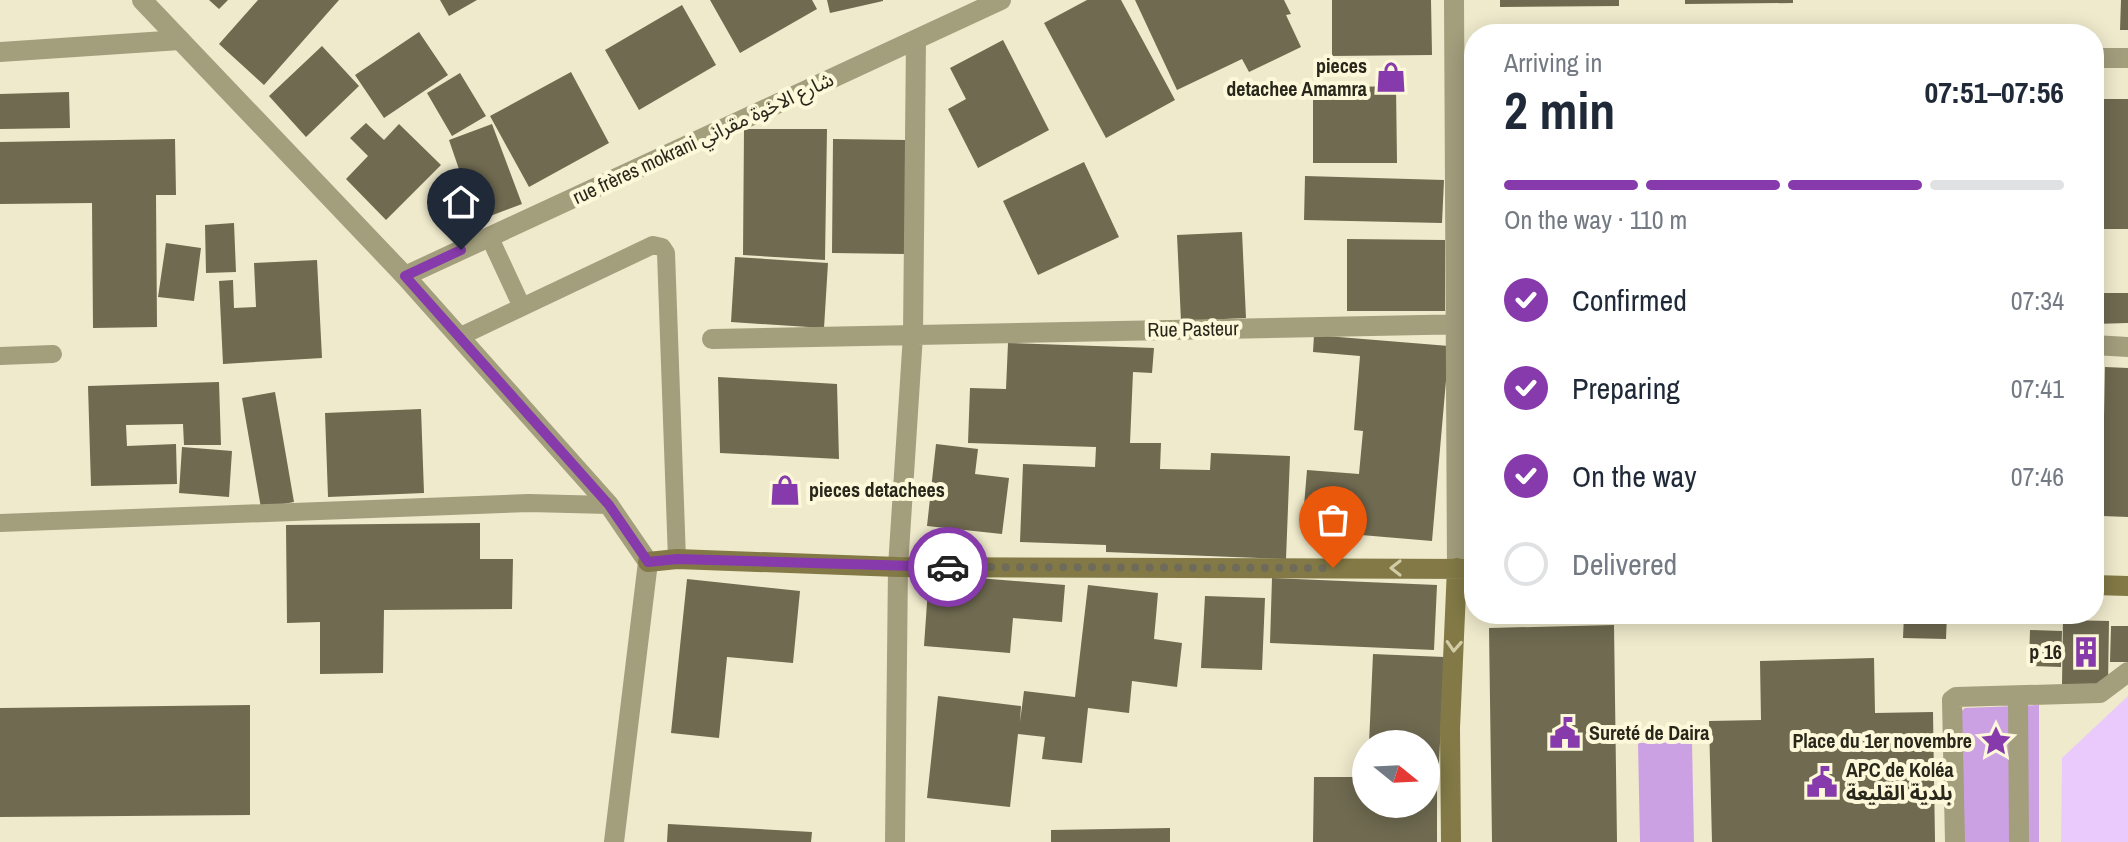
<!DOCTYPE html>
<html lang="en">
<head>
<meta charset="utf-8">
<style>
  :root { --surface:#fff; --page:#f6f6f7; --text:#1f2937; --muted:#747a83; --line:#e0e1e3; --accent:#873aab }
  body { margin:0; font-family:"Archivo Narrow","Noto Sans Arabic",sans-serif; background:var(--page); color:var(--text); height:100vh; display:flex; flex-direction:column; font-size:30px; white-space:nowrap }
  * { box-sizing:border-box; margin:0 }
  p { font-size:26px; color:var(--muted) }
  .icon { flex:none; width:44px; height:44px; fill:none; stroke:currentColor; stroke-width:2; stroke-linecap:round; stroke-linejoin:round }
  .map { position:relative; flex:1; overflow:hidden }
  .sheet { position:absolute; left:1464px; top:24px; width:640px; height:600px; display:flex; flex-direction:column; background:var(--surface); border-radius:32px; box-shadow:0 4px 20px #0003 }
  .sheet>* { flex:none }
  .needle { width:52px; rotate:108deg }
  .buttons { position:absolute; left:1352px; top:730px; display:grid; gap:16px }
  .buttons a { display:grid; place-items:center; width:88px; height:88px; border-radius:50%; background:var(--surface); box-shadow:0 4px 20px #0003; font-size:40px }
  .pin { position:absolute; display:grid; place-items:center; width:68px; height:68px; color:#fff; margin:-82px -34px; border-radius:50% 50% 50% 0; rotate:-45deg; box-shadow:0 0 8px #0007 }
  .pin .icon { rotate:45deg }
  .courier { position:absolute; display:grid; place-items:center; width:80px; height:80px; margin:-40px; border:6px solid #873aab; border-radius:50%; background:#fff; color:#222; box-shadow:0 2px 10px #0007 }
  .head em { font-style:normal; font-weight:700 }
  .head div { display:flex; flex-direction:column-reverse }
  .head { display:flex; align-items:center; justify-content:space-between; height:136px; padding:0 40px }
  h1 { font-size:52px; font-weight:700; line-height:60px }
  .bar { display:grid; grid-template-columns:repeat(4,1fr); gap:12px 8px; align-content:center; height:96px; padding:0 40px }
  .bar i { height:10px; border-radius:6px; background:var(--line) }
  .bar .selected { background:var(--accent) }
  .bar p { grid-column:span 4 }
  ol { padding:0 40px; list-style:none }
  li { display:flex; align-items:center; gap:24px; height:88px }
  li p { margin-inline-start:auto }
  li .icon { padding:8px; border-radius:50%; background:var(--accent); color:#fff; stroke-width:4 }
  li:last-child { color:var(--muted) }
  li i { width:44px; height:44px; border:4px solid var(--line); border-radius:50% }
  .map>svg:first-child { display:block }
  .green { fill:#eacafc }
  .forest { fill:#cca1e4 }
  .building { fill:#6f6a50 }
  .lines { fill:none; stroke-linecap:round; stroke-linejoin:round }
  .service { stroke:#a39e7c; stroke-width:18 }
  .minor { stroke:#a39e7c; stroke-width:20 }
  .tertiary { stroke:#a39e7c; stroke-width:20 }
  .secondary { stroke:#827946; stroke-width:20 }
  .oneway { stroke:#d1cca6 }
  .done { stroke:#6e6b5a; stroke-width:8; stroke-dasharray:0 14.4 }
  .route { stroke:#873aab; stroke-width:10 }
  .labels { text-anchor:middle; stroke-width:8; stroke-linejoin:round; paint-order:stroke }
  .poi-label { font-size:20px; font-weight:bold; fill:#29271c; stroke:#fcf8d9; text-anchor:end }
  .street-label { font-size:20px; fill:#29271c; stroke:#fcf8d9 }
</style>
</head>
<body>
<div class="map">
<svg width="2128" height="842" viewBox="0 0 2128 842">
  <rect width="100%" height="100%" fill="#efeacc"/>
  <path class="green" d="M2128 696V842H2061L2062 758Z"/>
  <path class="forest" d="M2039 705V842H1960L1957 715 1965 708Z
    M1692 742 1694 842H1640L1638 743Z"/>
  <path class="building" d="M209 0H228L219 9Z
    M258 0H339L264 85 219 44Z
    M440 0H477L449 16Z
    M710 0H812L817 9 740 53Z
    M827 0H883V1L830 13Z
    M1087 0H1121L1175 100 1106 138 1044 23Z
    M1135 0H1284L1291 14 1286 15 1301 47 1249 72 1242 59 1177 90Z
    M1332 0H1431L1432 55 1332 56Z
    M1500 0H1619V6L1500 7Z
    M1685 0H1793V3L1685 4Z
    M2121 0H2128V30H2120Z
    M682 5 716 65 639 110 605 50Z
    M419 32 448 75 384 118 355 75Z
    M1003 40 1049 130 978 168 948 109 966 99 950 68Z
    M322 46 359 86 306 137 269 96Z
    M571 72 609 143 529 187 490 116Z
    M460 73 486 116 452 136 427 93Z
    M1396 86 1397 163H1313V88Z
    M69 92 70 128 0 129V94Z
    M2094 99H2128V229H2094Z
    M366 123 384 140 399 124 441 165 386 220 346 179 368 156 350 138Z
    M492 124 522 204 461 227 447 187 463 181 449 140Z
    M744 129H827L825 260 743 255Z
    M175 139 176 195H156L157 327 93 328 92 203 0 204V142Z
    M833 139 907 140 905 254 832 253Z
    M1084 162 1119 237 1038 275 1003 201Z
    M1305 176 1444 180 1442 223 1304 220Z
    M234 223 236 272 206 273 205 225Z
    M1242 232 1246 318 1181 321 1177 235Z
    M1347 239 1445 240V311H1347Z
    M166 243 201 248 194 301 158 297Z
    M735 257 828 263 824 328 731 322Z
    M317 260 322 358 223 364 219 281 233 280 234 308 256 307 254 263Z
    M2094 293H2128V323L2094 324Z
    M1314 335 1449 346 1432 541 1302 530 1307 470 1359 474 1363 431 1354 430 1360 356 1313 352Z
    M1008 343 1154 348 1152 373 1133 372 1130 443H1161L1160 469 1210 470 1211 453 1290 456 1286 559 1106 552V545L1020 542 1023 464 1095 467 1096 447 968 443 970 388 1006 389Z
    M2094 366 2101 367 2098 515H2094Z
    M2105 367 2128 368V517L2102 516Z
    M718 377 837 384 839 459 720 453Z
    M219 382 221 445H184L183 424 126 425 127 446 176 444 177 484 91 486 88 386Z
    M275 392 294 502 261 508 242 398Z
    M421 409 424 493 328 497 325 413Z
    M936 444 978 449 975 474 1009 478 1002 534 927 526Z
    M182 447 232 451 229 497 179 493Z
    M480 523V559H513L512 609 384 610 383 673 320 674V622L287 623 286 525Z
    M929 574 1065 585 1062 622 1013 618 1010 653 924 646Z
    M1272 578 1437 585 1434 650 1270 643Z
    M687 579 800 591 793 663 727 657 719 738 671 733Z
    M1088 585 1158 593 1154 639 1182 643 1177 687 1132 681 1129 713 1088 708 1082 763 1042 759 1045 737 1018 734 1010 807 927 798 938 696 1021 706 1020 722 1024 691 1075 697Z
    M1205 596 1265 598 1262 670 1201 668Z
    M1904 614H1947L1946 639 1903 638Z
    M2063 620 2109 621 2108 684H2062Z
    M1614 625 1617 842H1492L1489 628Z
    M2111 626H2128V662H2110Z
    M2030 630 2062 631 2061 667 2029 666Z
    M1373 654 1444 657 1439 764 1426 763V744H1369Z
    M1874 658 1875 713 1933 712 1935 842H1712L1709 721 1761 720 1760 661Z
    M250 705V815L0 817V708Z
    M1314 777H1366V804H1426V777H1437V842H1313Z
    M668 824 812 832 811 842H667Z
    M1170 828V842H1051V830Z"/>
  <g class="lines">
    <path class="service" d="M489 236 522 307
      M459 337 653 245 662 247 666 253 677 559
      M0 356 53 354
      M0 523 529 503 609 505"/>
    <path class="minor" d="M1454 0 1457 568
      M0 52 180 40
      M2094 58H2128
      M405 276 1001 0
      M712 339 1474 324
      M2094 345 2128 347
      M2018 697 2019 842
      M895 842 898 567 913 335 916 40
      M1955 842 1952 700 1956 697 2100 693 2128 672"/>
    <path class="tertiary" d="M142 0 405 276 609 505 648 562 614 842"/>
    <path class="secondary" d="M648 562 677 559 898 567 1474 569
      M2094 585 2128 586
      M1451 842 1450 728 1457 568"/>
  </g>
  <defs><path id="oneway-chevron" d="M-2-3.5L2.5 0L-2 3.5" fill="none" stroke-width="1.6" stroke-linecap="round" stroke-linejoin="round" transform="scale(2)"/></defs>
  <g class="oneway">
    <use href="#oneway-chevron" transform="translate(1396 568) rotate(-180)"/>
    <use href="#oneway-chevron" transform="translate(1454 646) rotate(93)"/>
  </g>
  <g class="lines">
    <path class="done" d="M948 567 1333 568"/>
    <path class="route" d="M461 250 405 276 609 505 648 562 677 559 948 567"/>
  </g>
  <defs>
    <symbol id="shop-bare" viewBox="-9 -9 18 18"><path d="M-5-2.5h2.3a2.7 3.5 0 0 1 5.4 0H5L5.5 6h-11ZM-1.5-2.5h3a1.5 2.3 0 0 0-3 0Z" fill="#873aab" stroke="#fcf8d9" stroke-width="2.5" paint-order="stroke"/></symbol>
    <symbol id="building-bare" viewBox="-9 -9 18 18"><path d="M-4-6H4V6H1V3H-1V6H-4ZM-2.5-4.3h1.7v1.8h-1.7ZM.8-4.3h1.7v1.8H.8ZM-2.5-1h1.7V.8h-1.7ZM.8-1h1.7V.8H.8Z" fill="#873aab" stroke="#fcf8d9" stroke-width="2.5" paint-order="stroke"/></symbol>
    <symbol id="civic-bare" viewBox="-9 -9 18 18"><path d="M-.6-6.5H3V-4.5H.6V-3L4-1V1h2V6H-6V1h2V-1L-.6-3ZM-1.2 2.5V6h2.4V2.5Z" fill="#873aab" stroke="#fcf8d9" stroke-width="2.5" paint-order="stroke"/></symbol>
    <symbol id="sight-bare" viewBox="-9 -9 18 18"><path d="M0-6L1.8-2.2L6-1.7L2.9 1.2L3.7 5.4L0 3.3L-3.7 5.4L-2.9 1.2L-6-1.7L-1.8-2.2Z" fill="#873aab" stroke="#fcf8d9" stroke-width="2.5" paint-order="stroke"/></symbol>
  </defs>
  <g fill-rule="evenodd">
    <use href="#shop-bare" x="1369" y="55" width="44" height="44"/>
    <use href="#shop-bare" x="763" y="468" width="44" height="44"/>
    <use href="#building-bare" x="2064" y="630" width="44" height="44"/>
    <use href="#civic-bare" x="1543" y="711" width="44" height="44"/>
    <use href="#sight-bare" x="1974" y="719" width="44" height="44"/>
    <use href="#civic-bare" x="1800" y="760" width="44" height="44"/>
  </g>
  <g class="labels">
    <g class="poi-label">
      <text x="1367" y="73">pieces<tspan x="1367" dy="23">detachee Amamra</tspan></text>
      <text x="809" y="497" text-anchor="start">pieces detachees</text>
      <text x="2062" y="659">p 16</text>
      <text x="1589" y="740" text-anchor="start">Sureté de Daira</text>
      <text x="1972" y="748">Place du 1er novembre</text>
      <text x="1846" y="777" text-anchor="start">APC de Koléa<tspan x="1846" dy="23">بلدية القليعة</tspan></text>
    </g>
    <g class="street-label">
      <text transform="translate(703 138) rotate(-25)" y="7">rue frères mokrani شارع الاخوة مقراني</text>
      <text transform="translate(1193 329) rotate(-1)" y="7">Rue Pasteur</text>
    </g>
  </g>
</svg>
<div class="buttons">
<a><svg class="needle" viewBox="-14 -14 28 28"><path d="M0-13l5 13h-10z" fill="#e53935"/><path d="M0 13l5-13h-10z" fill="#747a83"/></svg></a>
</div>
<div class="pin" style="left:1333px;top:568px;background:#ea580c"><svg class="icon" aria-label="bag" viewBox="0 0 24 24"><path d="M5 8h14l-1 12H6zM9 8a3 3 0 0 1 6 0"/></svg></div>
<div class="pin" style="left:461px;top:250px;background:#1f2937"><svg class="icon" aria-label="home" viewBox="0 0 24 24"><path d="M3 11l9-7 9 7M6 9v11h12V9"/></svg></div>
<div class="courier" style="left:948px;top:567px"><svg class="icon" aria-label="car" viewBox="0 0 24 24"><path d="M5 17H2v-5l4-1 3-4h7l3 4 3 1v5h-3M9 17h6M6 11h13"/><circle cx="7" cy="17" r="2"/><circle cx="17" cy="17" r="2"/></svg></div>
<section class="sheet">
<div class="head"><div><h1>2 min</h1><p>Arriving in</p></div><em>07:51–07:56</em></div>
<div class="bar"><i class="selected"></i><i class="selected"></i><i class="selected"></i><i></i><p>On the way · 110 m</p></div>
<ol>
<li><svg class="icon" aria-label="check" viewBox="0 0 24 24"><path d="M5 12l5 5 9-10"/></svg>Confirmed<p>07:34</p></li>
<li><svg class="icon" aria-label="check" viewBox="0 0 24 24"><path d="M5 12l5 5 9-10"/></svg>Preparing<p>07:41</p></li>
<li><svg class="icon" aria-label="check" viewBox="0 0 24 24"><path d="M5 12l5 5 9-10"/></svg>On the way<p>07:46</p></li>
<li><i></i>Delivered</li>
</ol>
</section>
</div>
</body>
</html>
